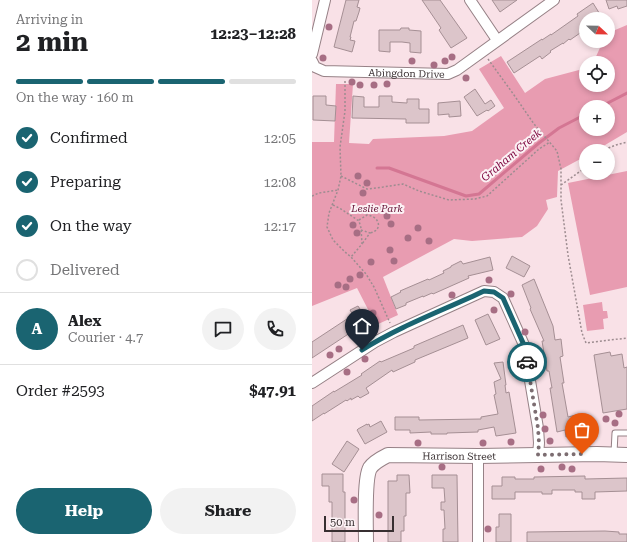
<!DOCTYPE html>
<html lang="en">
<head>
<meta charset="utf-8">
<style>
  :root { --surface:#fff; --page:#f2f2f2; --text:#202124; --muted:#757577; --line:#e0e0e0; --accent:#1a6471 }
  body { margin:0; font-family:"Roboto Serif",serif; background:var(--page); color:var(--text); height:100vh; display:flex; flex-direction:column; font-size:15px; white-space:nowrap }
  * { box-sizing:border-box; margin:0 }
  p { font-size:13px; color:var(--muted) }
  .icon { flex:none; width:22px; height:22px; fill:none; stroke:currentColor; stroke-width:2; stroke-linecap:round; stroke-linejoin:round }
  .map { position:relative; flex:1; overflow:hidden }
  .drawer { display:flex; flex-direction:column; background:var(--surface); width:312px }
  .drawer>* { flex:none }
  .needle { width:26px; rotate:112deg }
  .tools { position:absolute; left:267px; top:12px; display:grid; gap:8px }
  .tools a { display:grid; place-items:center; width:36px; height:36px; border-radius:50%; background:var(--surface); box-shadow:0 2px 6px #0003; font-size:20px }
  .scale { position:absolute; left:12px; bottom:10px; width:70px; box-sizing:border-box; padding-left:4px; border:2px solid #382f31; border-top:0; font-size:11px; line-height:14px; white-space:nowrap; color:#382f31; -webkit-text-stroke:3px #fcf2f5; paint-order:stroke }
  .pin { position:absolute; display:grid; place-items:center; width:34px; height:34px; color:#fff; margin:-41px -17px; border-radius:50% 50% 50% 0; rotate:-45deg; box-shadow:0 0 4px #0007 }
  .pin .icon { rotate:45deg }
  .courier { position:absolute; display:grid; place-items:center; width:40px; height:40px; margin:-20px; border:3px solid #1a6471; border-radius:50%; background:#fff; color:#222; box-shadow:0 1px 5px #0007 }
  .head em { font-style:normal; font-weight:700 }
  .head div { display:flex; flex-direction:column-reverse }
  .head { display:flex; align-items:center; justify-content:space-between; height:68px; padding:0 16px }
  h1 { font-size:26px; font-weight:700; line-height:30px }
  .bar { display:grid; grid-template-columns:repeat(4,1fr); gap:6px 4px; align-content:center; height:48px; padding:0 16px }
  .bar i { height:5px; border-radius:3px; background:var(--line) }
  .bar .selected { background:var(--accent) }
  .bar p { grid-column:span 4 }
  .line { display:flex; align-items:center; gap:10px; padding:0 16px; border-top:1px solid var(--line) }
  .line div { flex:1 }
  .round { display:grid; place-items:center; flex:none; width:42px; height:42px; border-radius:21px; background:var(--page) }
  ol { padding:0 16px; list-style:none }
  li { display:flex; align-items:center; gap:12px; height:44px }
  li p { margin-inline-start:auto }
  li .icon { padding:4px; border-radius:50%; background:var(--accent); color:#fff; stroke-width:4 }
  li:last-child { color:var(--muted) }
  li i { width:22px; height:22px; border:2px solid var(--line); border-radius:50% }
  .action { display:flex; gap:8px; margin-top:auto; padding:8px 16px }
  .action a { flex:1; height:46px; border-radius:24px; background:var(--accent); color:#fff; font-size:16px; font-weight:700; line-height:46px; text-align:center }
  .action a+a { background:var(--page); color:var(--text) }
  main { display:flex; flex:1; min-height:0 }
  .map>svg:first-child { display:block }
  .green { fill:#e89cb1; fill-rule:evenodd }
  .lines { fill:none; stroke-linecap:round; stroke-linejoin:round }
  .stream { stroke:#d47693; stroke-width:3 }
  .building { fill:#dcc5ca; stroke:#a58f94 }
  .lane-casing { stroke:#968186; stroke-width:7 }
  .street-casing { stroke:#968186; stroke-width:12 }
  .secondary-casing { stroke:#968186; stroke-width:16 }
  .path { stroke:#9d8c90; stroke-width:1.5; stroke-dasharray:2 2; stroke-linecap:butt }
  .lane { stroke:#fff; stroke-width:5 }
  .street { stroke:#fff; stroke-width:10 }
  .secondary { stroke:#fff; stroke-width:14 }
  .tree { fill:#a76e84 }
  .done { stroke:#7c6d71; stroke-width:4; stroke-dasharray:0 7.2 }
  .route { stroke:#1a6471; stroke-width:5 }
  .labels { text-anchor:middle; stroke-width:4; stroke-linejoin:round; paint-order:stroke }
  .street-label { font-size:10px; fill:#382f31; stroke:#fcf2f5 }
  .park-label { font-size:10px; font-style:italic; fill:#640f33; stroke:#fcf2f5 }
  .water-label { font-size:11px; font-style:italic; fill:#7d053e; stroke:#fcf2f5 }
</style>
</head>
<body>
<main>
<section class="drawer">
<div class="head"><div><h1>2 min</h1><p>Arriving in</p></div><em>12:23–12:28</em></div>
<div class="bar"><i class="selected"></i><i class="selected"></i><i class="selected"></i><i></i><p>On the way · 160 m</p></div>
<ol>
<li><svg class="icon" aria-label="check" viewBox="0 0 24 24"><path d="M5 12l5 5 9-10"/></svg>Confirmed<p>12:05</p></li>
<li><svg class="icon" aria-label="check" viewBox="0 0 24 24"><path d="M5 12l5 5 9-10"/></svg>Preparing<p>12:08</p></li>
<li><svg class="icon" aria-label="check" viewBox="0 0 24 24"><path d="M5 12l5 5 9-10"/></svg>On the way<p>12:17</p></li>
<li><i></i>Delivered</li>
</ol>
<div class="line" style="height:72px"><b class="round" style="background:var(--accent);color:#fff">A</b><div><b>Alex</b><p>Courier · 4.7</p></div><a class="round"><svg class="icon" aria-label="chat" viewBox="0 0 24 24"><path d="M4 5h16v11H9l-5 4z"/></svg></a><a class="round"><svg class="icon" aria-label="phone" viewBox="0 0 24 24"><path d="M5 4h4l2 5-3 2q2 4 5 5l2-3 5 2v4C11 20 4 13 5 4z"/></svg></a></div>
<div class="line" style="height:52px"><div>Order #2593</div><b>$47.91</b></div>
<div class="action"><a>Help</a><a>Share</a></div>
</section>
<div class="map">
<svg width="315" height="542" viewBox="0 0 315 542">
  <rect width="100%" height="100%" fill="#f9e1e7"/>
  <path class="green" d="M315 25V132L283 151H274V156L246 171 245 197 234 200 236 209 225 226 210 237 160 241 142 239 71 277 86 315 64 325 45 288 0 306V142H22L24 84H41L37 143 57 144 61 139 132 136 160 131 192 108 167 69 189 56 213 93 233 79 267 70 274 66V85H296V63H278L282 61 291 41H296V33ZM274 107H296V129H274Z
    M315 171V287L278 295 256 183Z
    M290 302 291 311H295L296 318 291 319 292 329 275 331 271 305Z"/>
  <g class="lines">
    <path class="stream" d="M288 107 315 93
      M65 168H77L154 196 167 194 227 143 247 128 274 114"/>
  </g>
  <path class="building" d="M34 0H47L45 7 48 8 47 12 44 21H42L38 37H39L38 40 43 41 40 52 22 47Z
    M110 0H128L155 38 139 48 127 30 129 28Z
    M180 0H205L188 12Z
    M294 0H315V6L306 9 305 6 297 9Z
    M281 3 289 16 284 19H274V27L270 30 271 31 258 40 257 39 251 44V43L238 51 239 52 230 59 228 56 202 73 195 62 230 39V40L239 34V35L266 16 265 14Z
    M89 28H97V30L109 31V53L98 52V43L90 42H78V52L67 51V30H88Z
    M163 89 173 104 179 100 183 106 176 111 175 110 165 116 152 97Z
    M1 96H14V105L24 106 23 121 1 120Z
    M41 96 52 97V107H67V96H80V102L95 103V99H107V109H117V123H94V119L40 118Z
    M148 101 149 116 137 117V114L126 115V103Z
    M200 256 218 266 212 277 194 268Z
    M178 257 181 270 156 276 157 278 121 294 120 293 111 297V296L94 303V305L84 309 79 297 89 292 88 291 116 279 117 280 132 273 131 271 139 267V266L149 261 151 264Z
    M222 279 241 326 243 340 249 339 251 356 248 357 252 383H250L256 417 264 415 268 434 254 437 253 430 245 432 238 388H240L237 371H235L230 341H232L218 309 219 308 210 285Z
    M46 306 56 321 0 358V342L41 315 38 310Z
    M176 314 188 339 174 345 163 320Z
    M151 325 156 338 103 360V362L81 372 80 370 54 388 57 393 48 398 46 396 39 400V398L35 401 34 400 12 414V413L0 421V406L22 391V392L50 375 49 374 68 361 69 362 102 348V346Z
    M298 352 299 356 310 354 312 368 315 367V409L291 413 282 355Z
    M191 362 194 385H193L194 393 197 392 204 433 184 436 182 427 166 430V432L135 433V434H119V432L98 433V430H83V417H107V420L169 419V417L186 414 182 395 184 394 182 382 189 379 182 363Z
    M69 421 75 432 53 444 45 430 46 429 55 424V425L57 424 58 427Z
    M35 441 47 449 32 472 20 464Z
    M10 474H31V492H33V542H20V502H17V486H10Z
    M85 475H97L98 493H94V516H92V531H89V542H76V481H85Z
    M120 475H145L146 542H131V529H133L132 510H129V502H133L132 488H120Z
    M273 476V479L315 478V491L283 492V499H270V492H263V490H240V494H230V492H203V499H180V486H190V477H203V479H222V477Z
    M187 514H199V542H184V527H187Z
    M293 531 307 532V534H315V542H215V532Z"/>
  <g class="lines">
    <defs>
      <path id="lane" d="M302 453 303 433H315"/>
      <g id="street">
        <path d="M158 0 185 40"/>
        <path d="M0 54 13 0"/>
        <path id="s1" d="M0 61 3 67 12 71 136 74 145 70 242 0"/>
        <path d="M0 383 63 342 82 332 172 291 182 292 191 298 212 345 226 428 227 443 226 455"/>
        <path d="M166 456V542"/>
      </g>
      <g id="secondary">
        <path id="s2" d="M54 542C54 527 52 479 58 468 62 462 70 458 76 455L166 456 285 454 315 455"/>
      </g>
    </defs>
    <use href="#lane" class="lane-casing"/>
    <use href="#street" class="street-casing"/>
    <use href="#secondary" class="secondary-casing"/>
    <path class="path" d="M176 59 202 95 222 124 245 151 249 169V200L256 255 270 333 274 343 315 338
      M33 81V111L28 147 29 176 26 190 17 213 15 227 21 240 33 252 39 257 54 274 62 287 78 323
      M289 151 304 145 315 142
      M29 176 55 189 71 187 91 184 107 191 137 200 163 199 175 196 227 149 238 142
      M249 185 270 170 274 164
      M0 196 7 193 26 190
      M21 205 29 209 47 221 49 228 50 244 39 257
      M47 220 55 215C67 216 72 230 58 233
      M49 230 58 233 50 244"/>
    <use href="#lane" class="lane"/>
    <use href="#street" class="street"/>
    <use href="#secondary" class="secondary"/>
  </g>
  <g class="tree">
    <circle cx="17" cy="27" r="3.5"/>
    <circle cx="140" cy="57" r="3.5"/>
    <circle cx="11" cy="58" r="3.5"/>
    <circle cx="100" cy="61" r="3.5"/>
    <circle cx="133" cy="61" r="3.5"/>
    <circle cx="122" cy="65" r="3.5"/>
    <circle cx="154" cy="78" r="3.5"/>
    <circle cx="40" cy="82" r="3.5"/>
    <circle cx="75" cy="84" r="3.5"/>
    <circle cx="48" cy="85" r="3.5"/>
    <circle cx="62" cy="85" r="3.5"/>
    <circle cx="46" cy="176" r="3.5"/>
    <circle cx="55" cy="183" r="3.5"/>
    <circle cx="51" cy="193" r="3.5"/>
    <circle cx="69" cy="210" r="3.5"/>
    <circle cx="75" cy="216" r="3.5"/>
    <circle cx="79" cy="224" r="3.5"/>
    <circle cx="41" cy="225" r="3.5"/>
    <circle cx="106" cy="228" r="3.5"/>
    <circle cx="45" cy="233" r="3.5"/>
    <circle cx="96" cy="238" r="3.5"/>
    <circle cx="117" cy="241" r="3.5"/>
    <circle cx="78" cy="250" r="3.5"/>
    <circle cx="82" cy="261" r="3.5"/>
    <circle cx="59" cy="262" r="3.5"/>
    <circle cx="48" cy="275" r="3.5"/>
    <circle cx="38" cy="279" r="3.5"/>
    <circle cx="177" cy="280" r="3.5"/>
    <circle cx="26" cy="285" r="3.5"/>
    <circle cx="34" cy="287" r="3.5"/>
    <circle cx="199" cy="294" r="3.5"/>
    <circle cx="140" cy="295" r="3.5"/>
    <circle cx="182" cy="310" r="3.5"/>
    <circle cx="61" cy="313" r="3.5"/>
    <circle cx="55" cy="330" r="3.5"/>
    <circle cx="213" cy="332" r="3.5"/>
    <circle cx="27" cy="349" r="3.5"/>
    <circle cx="18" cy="355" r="3.5"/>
    <circle cx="53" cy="359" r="3.5"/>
    <circle cx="35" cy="372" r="3.5"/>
    <circle cx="307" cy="414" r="3.5"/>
    <circle cx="231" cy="415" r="3.5"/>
    <circle cx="294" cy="419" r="3.5"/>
    <circle cx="303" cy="423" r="3.5"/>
    <circle cx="233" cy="429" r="3.5"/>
    <circle cx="238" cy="441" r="3.5"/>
    <circle cx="199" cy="442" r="3.5"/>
    <circle cx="274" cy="442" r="3.5"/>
    <circle cx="106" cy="443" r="3.5"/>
    <circle cx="171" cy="443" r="3.5"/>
    <circle cx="130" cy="467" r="3.5"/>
    <circle cx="250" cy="467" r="3.5"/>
    <circle cx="229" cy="469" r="3.5"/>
    <circle cx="260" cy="469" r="3.5"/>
    <circle cx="42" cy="500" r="3.5"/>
    <circle cx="67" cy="515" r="3.5"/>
    <circle cx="176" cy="529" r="3.5"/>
  </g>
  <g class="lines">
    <path class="done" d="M215 362 226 428 227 443 226 455 270 454"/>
    <path class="route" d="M50 350C88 326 132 310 172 291L182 292 191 298 212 345 215 362"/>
  </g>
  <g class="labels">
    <g class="street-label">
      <text dy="4" stroke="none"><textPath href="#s1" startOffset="99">Abingdon Drive</textPath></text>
      <text dy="4" stroke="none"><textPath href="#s2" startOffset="168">Harrison Street</textPath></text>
    </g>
    <g class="park-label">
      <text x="65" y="212">Leslie Park</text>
    </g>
    <g class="water-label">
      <text transform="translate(199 155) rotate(-40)" y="4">Graham Creek</text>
    </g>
  </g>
</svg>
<div class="tools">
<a><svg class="needle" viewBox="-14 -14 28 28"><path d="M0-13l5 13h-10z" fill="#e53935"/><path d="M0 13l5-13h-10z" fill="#757577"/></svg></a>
<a><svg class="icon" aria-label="locate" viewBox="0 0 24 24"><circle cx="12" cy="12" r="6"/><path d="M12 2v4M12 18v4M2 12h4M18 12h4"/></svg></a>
<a>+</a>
<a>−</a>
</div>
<div class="scale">50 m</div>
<div class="pin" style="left:270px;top:454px;background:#ea580c"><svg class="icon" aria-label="bag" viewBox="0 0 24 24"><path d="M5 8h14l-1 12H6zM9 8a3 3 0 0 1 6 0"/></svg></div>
<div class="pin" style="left:50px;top:350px;background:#1f2937"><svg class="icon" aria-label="home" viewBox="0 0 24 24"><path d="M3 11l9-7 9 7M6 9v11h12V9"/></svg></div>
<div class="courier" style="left:215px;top:362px"><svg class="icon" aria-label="car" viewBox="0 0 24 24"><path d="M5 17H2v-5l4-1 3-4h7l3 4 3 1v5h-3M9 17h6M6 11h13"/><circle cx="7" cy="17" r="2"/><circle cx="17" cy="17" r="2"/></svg></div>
</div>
</main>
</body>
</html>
